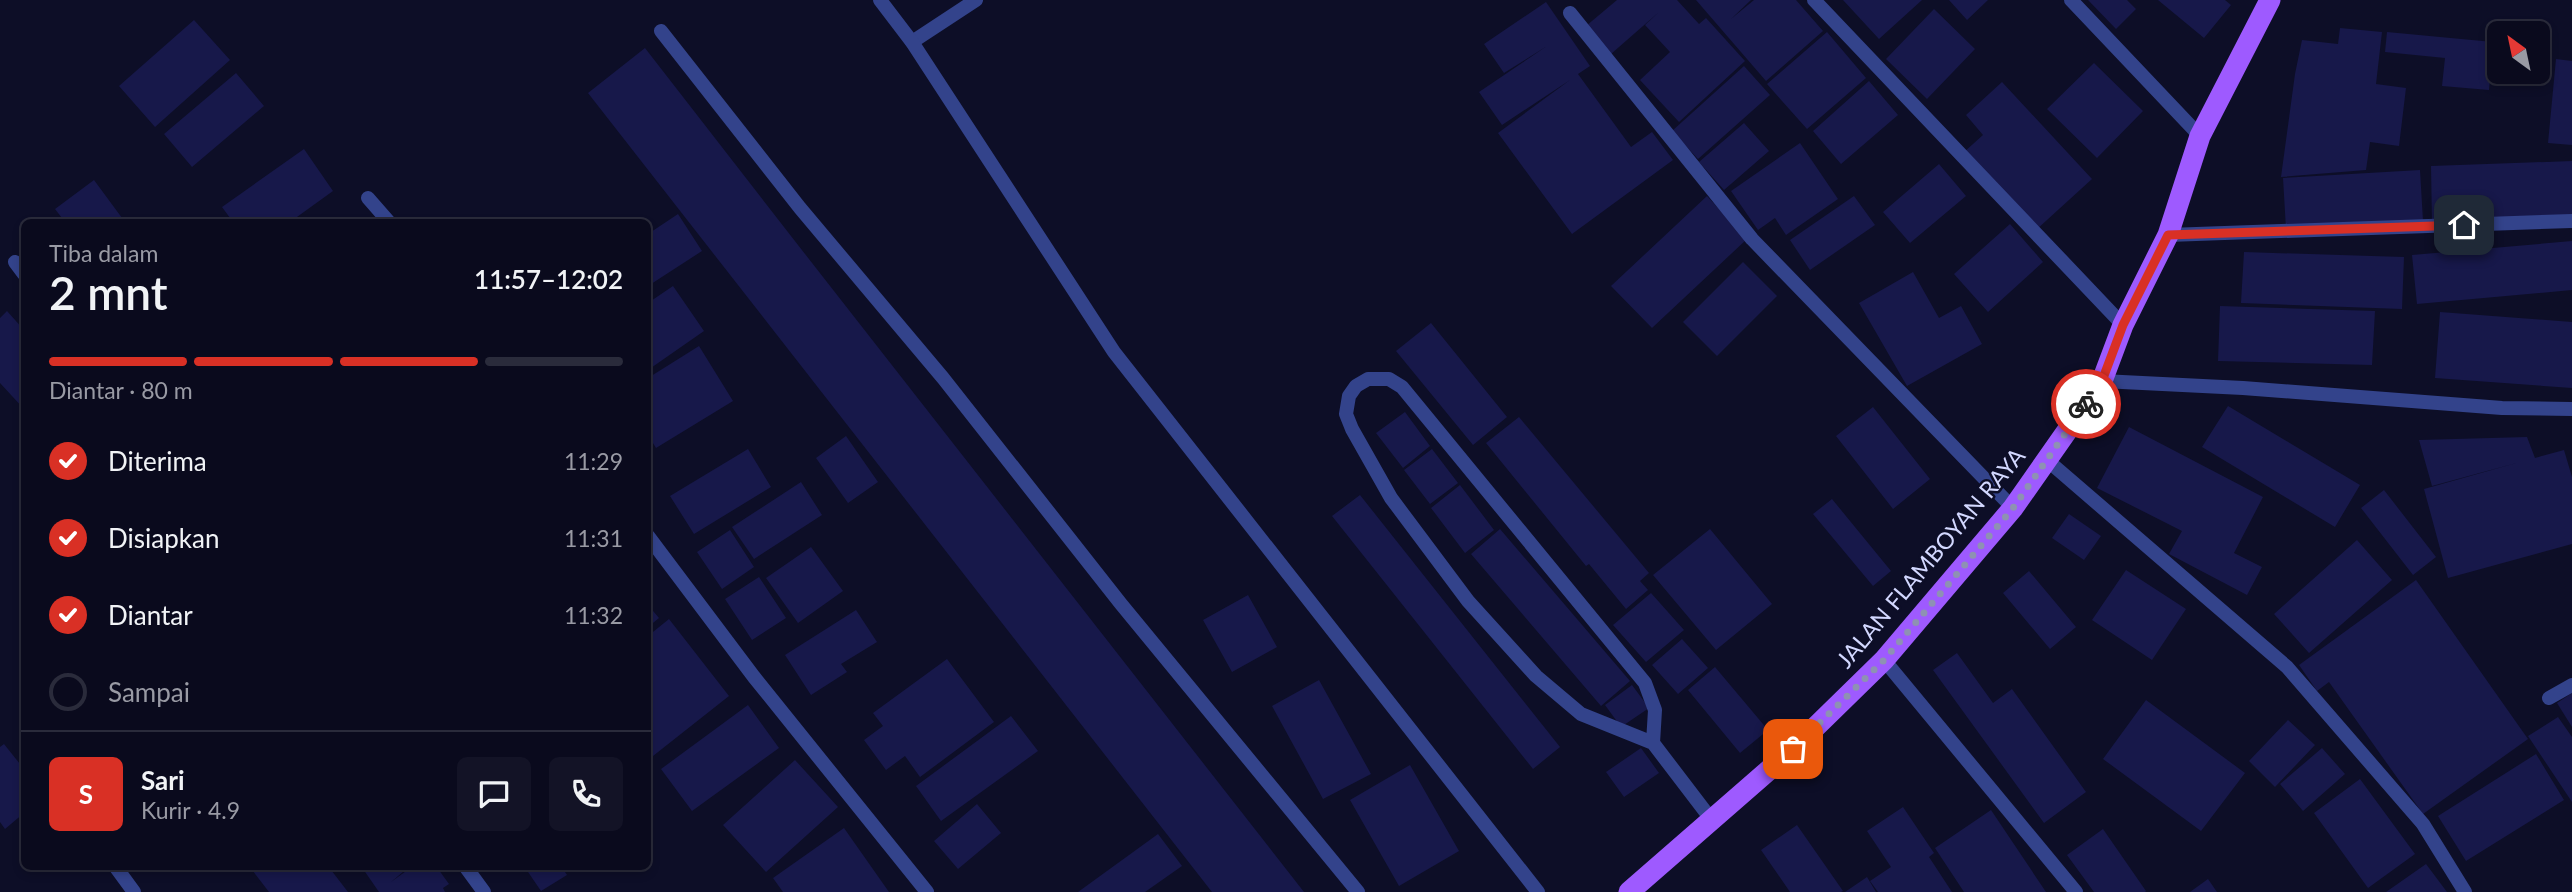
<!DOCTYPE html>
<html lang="id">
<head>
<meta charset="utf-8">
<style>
  :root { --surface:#0a0a1d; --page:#131326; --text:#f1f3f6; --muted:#999aa4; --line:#2a2b3b; --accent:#d93025 }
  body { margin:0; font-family:Lato,sans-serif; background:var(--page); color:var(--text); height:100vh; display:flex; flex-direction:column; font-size:26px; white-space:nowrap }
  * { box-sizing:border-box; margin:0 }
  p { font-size:23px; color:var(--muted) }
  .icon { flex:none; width:38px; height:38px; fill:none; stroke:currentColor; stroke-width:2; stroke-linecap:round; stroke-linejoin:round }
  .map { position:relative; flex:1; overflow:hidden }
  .side { position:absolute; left:21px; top:219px; width:630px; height:651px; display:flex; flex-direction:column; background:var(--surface); border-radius:10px; box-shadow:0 4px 10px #0003,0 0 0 2px var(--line) }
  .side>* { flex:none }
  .needle { width:46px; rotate:327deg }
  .controls { position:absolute; left:2487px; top:21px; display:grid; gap:14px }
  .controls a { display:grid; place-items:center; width:63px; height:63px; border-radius:10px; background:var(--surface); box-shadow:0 4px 10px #0003,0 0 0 2px var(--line); font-size:35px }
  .pin { position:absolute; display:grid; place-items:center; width:60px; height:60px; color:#fff; margin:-30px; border-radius:14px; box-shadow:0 4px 10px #0006 }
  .courier { position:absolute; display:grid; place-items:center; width:70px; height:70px; margin:-35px; border:5px solid #d93025; border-radius:50%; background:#fff; color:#222; box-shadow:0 2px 9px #0007 }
  .overview em { font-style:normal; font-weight:600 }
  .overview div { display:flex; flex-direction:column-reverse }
  .overview { display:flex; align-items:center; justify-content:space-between; height:119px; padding:0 28px }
  h1 { font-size:46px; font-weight:600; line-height:52px }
  .bar { display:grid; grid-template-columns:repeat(4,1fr); gap:10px 7px; align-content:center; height:84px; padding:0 28px }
  .bar i { height:9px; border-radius:5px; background:var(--line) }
  .bar .active { background:var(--accent) }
  .bar p { grid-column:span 4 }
  .line { display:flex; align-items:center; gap:18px; padding:0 28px; border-top:2px solid var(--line) }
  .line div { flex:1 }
  .round { display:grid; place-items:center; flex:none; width:74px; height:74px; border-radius:10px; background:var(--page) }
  ol { padding:0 28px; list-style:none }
  li { display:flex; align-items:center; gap:21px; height:77px }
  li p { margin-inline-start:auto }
  li .icon { padding:7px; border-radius:50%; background:var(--accent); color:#fff; stroke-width:4 }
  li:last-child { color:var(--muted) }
  li i { width:38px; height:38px; border:4px solid var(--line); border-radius:50% }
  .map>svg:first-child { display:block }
  .building { fill:#17184a }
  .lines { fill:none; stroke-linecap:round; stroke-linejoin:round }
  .lane { stroke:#33438b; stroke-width:14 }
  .street { stroke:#33438b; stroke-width:14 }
  .primary { stroke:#9e5aff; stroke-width:21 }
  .done { stroke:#8e91b3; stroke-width:7; stroke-dasharray:0 12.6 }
  .route { stroke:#d93025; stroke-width:9 }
  .labels { text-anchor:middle; stroke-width:5; stroke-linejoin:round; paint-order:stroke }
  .street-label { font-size:23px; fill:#d3d8ff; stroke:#0d0e27 }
</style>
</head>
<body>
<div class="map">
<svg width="2572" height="892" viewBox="0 0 2572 892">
  <rect width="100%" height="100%" fill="#0d0e27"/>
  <path class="building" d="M1617 0H1677L1699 24 1706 18 1745 61 1679 122 1640 80 1670 52 1645 25 1659 12 1611 54 1586 26Z
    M1696 0H1751L1731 19 1754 0H1796L1823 31 1766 81Z
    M1843 0H1922L1879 39Z
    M1949 0H1988L1967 20Z
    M2088 0H2127L2136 9 2116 29Z
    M2158 0H2225L2231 5 2204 38Z
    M1546 2 1590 66 1578 74 1631 147 1652 132 1673 160 1572 234 1498 133 1570 80 1502 125 1479 92 1547 46 1504 73 1484 44Z
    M1934 9 1975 49 1927 99 1886 59Z
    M194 20 230 60 155 127 119 86Z
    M2340 28 2382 32 2376 84 2406 88 2399 146 2370 142 2366 170 2281 177 2295 74 2302 40 2338 44Z
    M1827 32 1866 78 1807 129 1767 84Z
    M2387 32 2493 42 2489 90 2442 86 2445 58 2385 52Z
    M645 48 798 245 1304 892H1212L588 93Z
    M2556 59 2572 61V145L2548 143Z
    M2094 63 2143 111 2097 158 2047 109Z
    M1744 66 1770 95 1698 159 1672 131Z
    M236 73 264 106 192 167 164 134Z
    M1869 81 1898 115 1841 164 1813 131Z
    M2002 82 2092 179 2036 230 1963 153 1983 135 1966 115Z
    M1744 123 1769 151 1724 190 1699 162Z
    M1800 143 1838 199 1786 235 1775 218 1758 230 1731 191Z
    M304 149 333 191 290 222H233L222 207Z
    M2572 161V220L2432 225 2431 166Z
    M1939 164 1966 196 1910 243 1883 212Z
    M2420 170 2423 221 2286 229 2283 178Z
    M94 180 125 222H65L55 209Z
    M1707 196 1747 239 1652 328 1611 286Z
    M1854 196 1875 225 1810 270 1790 240Z
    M678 214 702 251 648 286V234Z
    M2010 224 2043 262 1988 312 1954 274Z
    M2572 241V290L2417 304 2412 255Z
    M2244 252 2404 257 2402 309 2241 303Z
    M1743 262 1777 296 1717 356 1683 322Z
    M1913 272 1939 318 1961 306 1982 344 1907 386 1859 303Z
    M673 286 704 331 648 370V303Z
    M2220 306 2375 311 2372 365 2218 361Z
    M7 311 24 330V409L0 383V318Z
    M2440 312 2572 322V388L2435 378Z
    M1431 323 1507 417 1473 445 1396 351Z
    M699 346 733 401 656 448 648 435V378Z
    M2228 406 2360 485 2335 527 2202 447Z
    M1873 407 1930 479 1893 509 1836 436Z
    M1405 412 1430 446 1403 468 1376 433Z
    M1519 417 1649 573 1640 581 1648 590 1626 609 1589 564 1586 566 1486 443Z
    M2129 427 2263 497 2234 553 2262 567 2247 595 2169 554 2182 531 2097 488Z
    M846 436 878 482 848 503 816 458Z
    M2527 437 2535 458 2564 450 2572 477V544L2448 578 2424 489 2520 462 2432 486 2419 440Z
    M748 449 771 487 694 534 670 496Z
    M1432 449 1458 483 1430 504 1404 470Z
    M801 482 822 515 754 559 732 527Z
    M1460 485 1494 530 1465 553 1431 508Z
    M2384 490 2436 557 2413 575 2361 508Z
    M1360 495 1560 747 1533 769 1332 516Z
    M1832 499 1891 571 1873 586 1813 514Z
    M2069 514 2101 536 2084 560 2052 538Z
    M1500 529 1630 681 1601 706 1471 554Z
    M1710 529 1772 604 1716 650 1653 575Z
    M730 530 754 567 722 589 697 552Z
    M2357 540 2392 580 2309 653 2274 614Z
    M811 547 843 591 798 623 766 578Z
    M2126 570 2186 609 2152 660 2092 620Z
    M2029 571 2076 627 2050 649 2003 593Z
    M759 577 786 618 752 640 725 599Z
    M2416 580 2528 739 2423 814 2329 682 2317 691 2299 665Z
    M1651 593 1684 630 1646 662 1613 625Z
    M1248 595 1277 647 1232 672 1203 620Z
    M648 605 659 618 648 627Z
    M856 610 877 642 841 664 847 672 811 695 785 655Z
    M669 619 729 696 653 756 648 749V636Z
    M1682 639 1708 668 1678 694 1652 665Z
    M1957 653 1993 703 2012 689 2086 792 2044 823 1933 670Z
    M947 659 994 722 920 777 905 756 886 770 864 740 883 726 873 713Z
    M1715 667 1768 730 1740 753 1688 690Z
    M1319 680 1371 774 1323 799 1272 706Z
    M1632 685 1649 708 1621 727 1605 705Z
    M2572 693V727L2557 703Z
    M2146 700 2245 773 2201 831 2103 759Z
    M748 705 779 748 692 811 661 769Z
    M1011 716 1038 751 941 821 916 786Z
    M2558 717 2572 737V802L2528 736Z
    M2288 720 2315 745 2275 787 2249 761Z
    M4 744 24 769V813L5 829 0 822V747Z
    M1641 748 1659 773 1624 797 1606 772Z
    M2322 748 2345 774 2303 811 2280 784Z
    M2536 754 2564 800 2466 861 2438 816Z
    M795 760 838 807 766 872 723 825Z
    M1410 765 1459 851 1399 886 1350 800Z
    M2360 779 2415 854 2368 888 2314 813Z
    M977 804 1001 833 958 869 934 841Z
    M1903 807 1934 853 1929 857 1952 892H1878L1870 881 1891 867 1867 831Z
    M1991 810 2046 892H1964L1935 848Z
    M1797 825 1843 891 1841 892H1790L1761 850Z
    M844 828 889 892H783L773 878Z
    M2103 829 2146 891 2145 892H2094L2067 855Z
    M1158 834 1182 866 1145 892H1078Z
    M2426 864 2447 892H2386Z
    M249 866H328L348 892H269Z
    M361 866H410L391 882 413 866H436L449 884 443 888 445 892H379Z
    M530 866H561L567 875 541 891 526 869Z
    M1867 877 1876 892H1845Z
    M2208 879 2217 892H2190Z"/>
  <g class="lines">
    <path class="lane" d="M661 31 800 208 943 378 1121 604 1358 892
      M912 42 976 0
      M1653 743 1655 710 1645 683 1402 387 1389 379H1368L1356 386 1349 396 1346 414 1352 429 1391 498 1468 601 1536 676 1581 714 1653 743 1711 819"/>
    <path class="street" d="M880 0 912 42 1114 352 1538 892
      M1814 0 2123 325
      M2071 0 2200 136
      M1570 13 1752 239 2013 508
      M368 198 389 222
      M2168 235 2572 221
      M15 262 24 274
      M2102 381 2243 388 2502 408 2572 409
      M2047 460 2287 667 2423 824 2465 892
      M648 536 754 677 927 892
      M1884 660 2076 892
      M2549 698 2572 685
      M115 866 134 892
      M465 866 484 892"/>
    <path class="primary" d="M1629 892 1793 749 1884 660 2013 508 2102 381 2123 325 2168 235 2200 136 2270 0"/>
  </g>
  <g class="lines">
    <path class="done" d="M1793 749 1884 660 2013 508 2086 404"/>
    <path class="route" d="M2086 404 2102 381 2123 325 2168 235 2464 225"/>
  </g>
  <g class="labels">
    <g class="street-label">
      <text transform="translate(1931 558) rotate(-50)" y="8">JALAN FLAMBOYAN RAYA</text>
    </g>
  </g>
</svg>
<div class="controls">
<a><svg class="needle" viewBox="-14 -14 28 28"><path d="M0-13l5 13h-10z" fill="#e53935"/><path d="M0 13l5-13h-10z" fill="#999aa4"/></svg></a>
</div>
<div class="pin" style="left:1793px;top:749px;background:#ea580c"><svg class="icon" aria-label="bag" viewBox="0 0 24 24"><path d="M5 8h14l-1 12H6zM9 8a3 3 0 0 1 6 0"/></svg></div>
<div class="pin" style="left:2464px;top:225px;background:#1f2937"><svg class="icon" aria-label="home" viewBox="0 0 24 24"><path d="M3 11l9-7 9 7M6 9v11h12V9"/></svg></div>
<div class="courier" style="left:2086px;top:404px"><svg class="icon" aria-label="bike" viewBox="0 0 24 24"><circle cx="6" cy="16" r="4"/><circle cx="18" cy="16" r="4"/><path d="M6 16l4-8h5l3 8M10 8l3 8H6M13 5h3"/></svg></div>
<section class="side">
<div class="overview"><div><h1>2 mnt</h1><p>Tiba dalam</p></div><em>11:57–12:02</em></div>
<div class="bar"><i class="active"></i><i class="active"></i><i class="active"></i><i></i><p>Diantar · 80 m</p></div>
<ol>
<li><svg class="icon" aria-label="check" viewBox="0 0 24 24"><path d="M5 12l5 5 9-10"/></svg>Diterima<p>11:29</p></li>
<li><svg class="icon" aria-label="check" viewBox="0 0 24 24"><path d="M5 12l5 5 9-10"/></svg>Disiapkan<p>11:31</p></li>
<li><svg class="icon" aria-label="check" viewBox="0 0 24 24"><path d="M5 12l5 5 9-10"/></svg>Diantar<p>11:32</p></li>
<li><i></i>Sampai</li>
</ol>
<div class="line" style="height:126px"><b class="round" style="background:var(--accent);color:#fff">S</b><div><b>Sari</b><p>Kurir · 4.9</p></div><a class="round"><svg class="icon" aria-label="chat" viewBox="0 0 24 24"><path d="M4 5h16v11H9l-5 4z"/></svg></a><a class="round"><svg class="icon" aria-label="phone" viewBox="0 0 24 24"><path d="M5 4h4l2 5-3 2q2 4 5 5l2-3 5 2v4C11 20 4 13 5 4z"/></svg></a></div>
</section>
</div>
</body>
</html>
